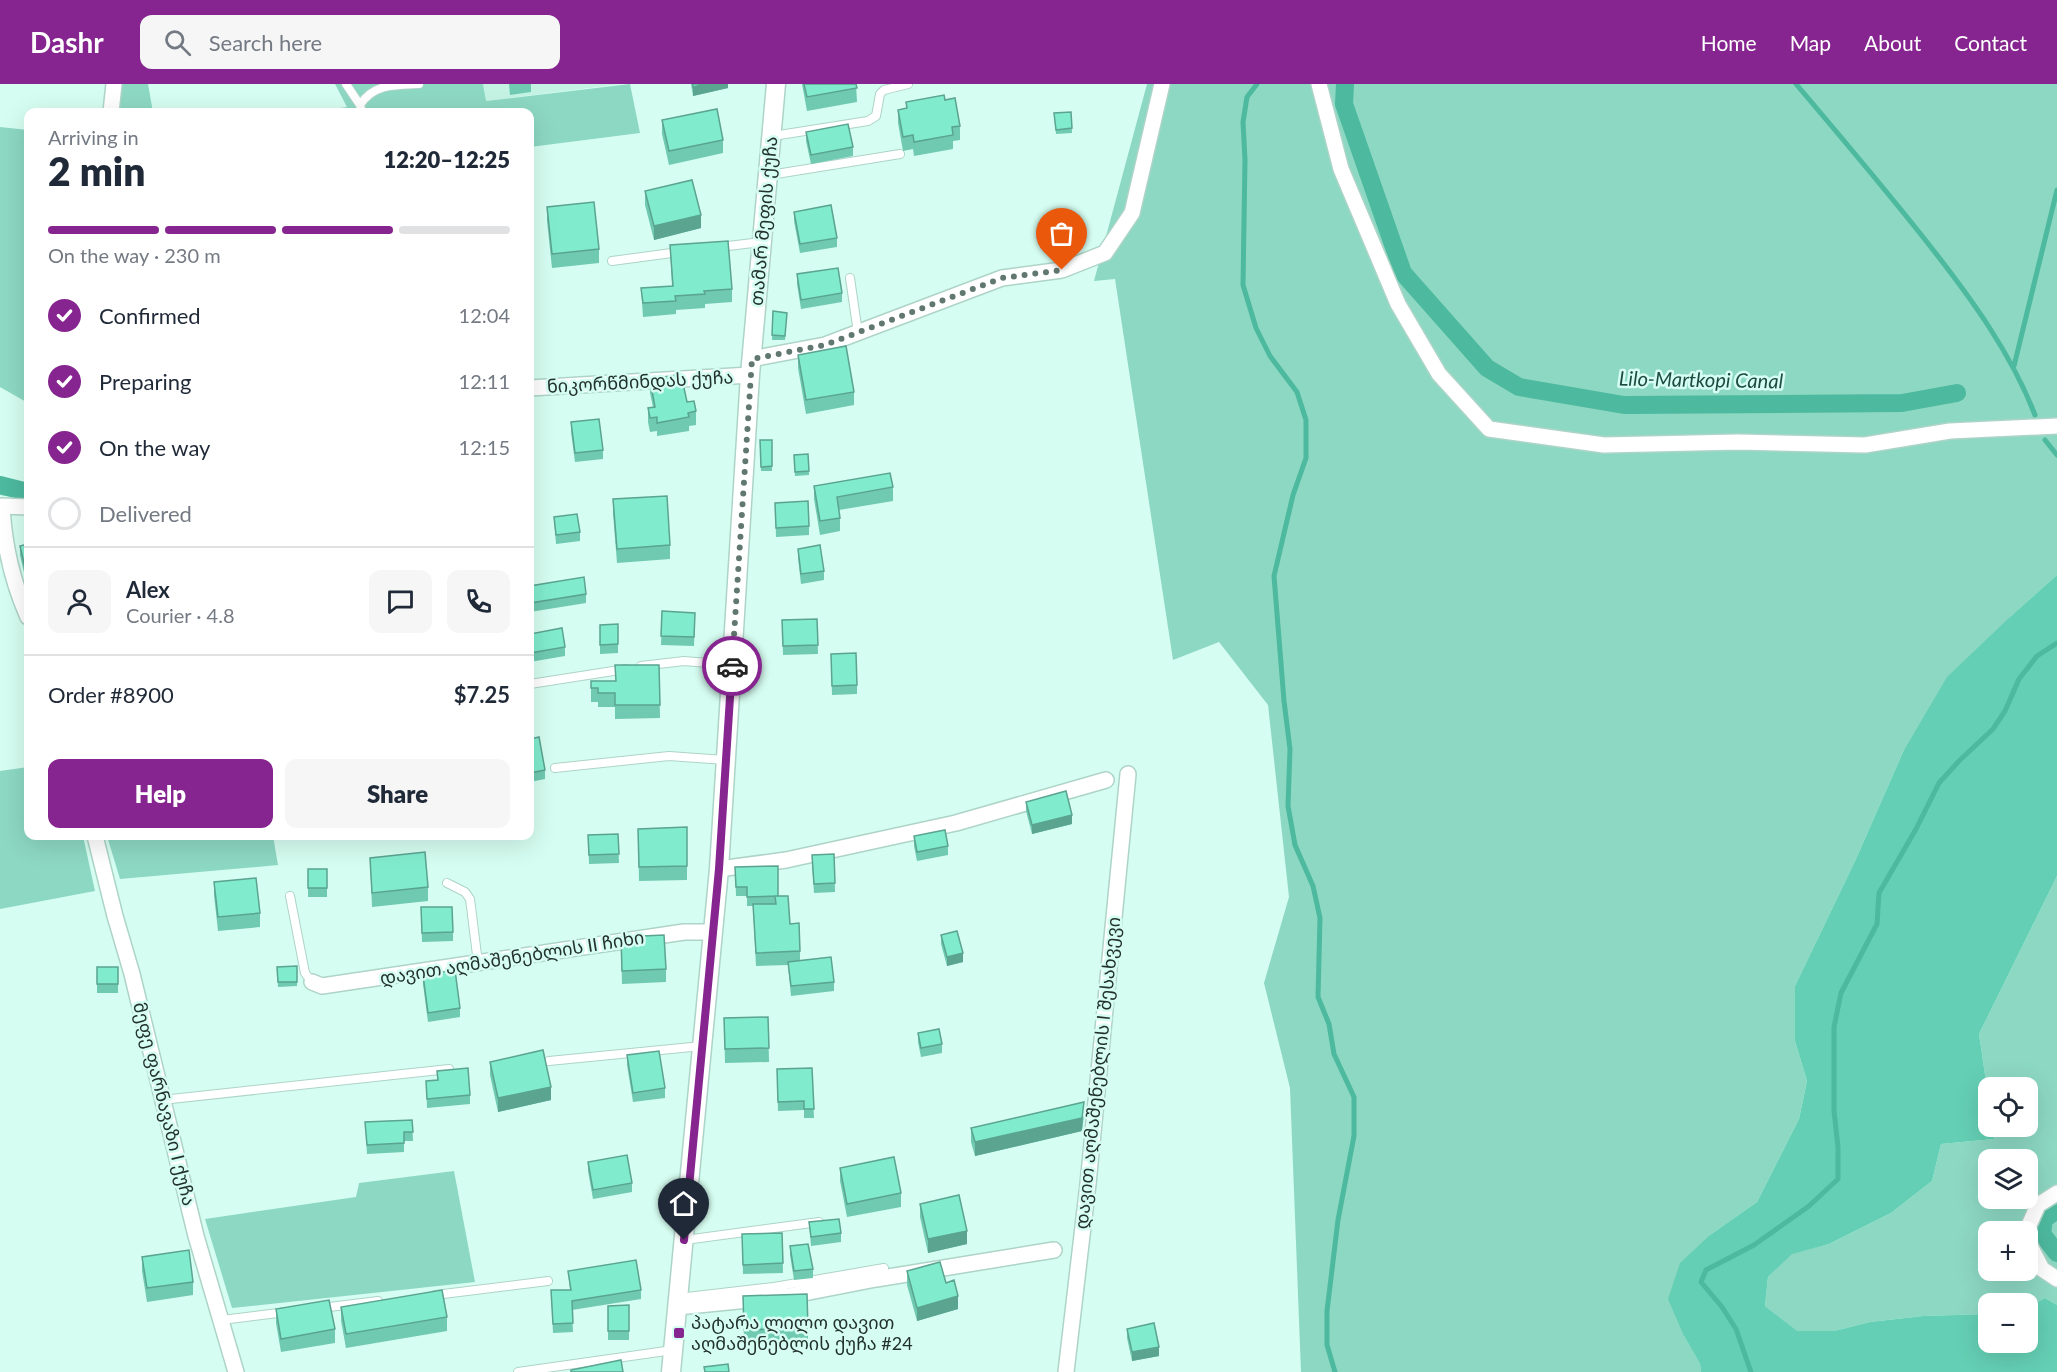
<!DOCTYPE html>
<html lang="en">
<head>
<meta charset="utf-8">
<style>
  :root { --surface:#fff; --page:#f6f6f7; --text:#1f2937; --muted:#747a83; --line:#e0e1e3; --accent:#86258f }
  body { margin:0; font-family:Lato,"Noto Sans Georgian",sans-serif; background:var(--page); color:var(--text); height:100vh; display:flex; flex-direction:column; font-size:22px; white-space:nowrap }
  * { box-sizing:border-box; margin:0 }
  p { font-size:20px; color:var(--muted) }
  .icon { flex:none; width:33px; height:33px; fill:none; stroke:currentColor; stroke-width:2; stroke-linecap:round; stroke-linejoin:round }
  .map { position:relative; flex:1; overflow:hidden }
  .side { position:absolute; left:24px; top:24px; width:510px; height:732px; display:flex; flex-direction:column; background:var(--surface); border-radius:12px; box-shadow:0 6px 24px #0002 }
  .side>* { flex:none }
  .fabs { position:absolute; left:1978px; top:993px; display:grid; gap:12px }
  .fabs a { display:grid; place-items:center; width:60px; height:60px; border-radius:12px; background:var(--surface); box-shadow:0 6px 24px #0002; font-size:30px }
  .pin { position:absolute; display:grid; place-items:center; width:51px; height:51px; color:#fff; margin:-62px -26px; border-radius:50% 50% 50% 0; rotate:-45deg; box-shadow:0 0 6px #0007 }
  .pin .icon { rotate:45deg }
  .courier { position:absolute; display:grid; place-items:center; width:60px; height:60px; margin:-30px; border:4px solid #86258f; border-radius:50%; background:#fff; color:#222; box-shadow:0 2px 8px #0007 }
  .head em { font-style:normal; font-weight:800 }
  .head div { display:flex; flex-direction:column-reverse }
  .head { display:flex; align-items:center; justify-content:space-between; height:102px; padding:0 24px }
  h1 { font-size:39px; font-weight:800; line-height:45px }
  .bar { display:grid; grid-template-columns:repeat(4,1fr); gap:9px 6px; align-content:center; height:72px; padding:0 24px }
  .bar i { height:8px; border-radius:4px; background:var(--line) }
  .bar .selected { background:var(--accent) }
  .bar p { grid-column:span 4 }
  .line { display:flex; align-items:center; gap:15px; padding:0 24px; border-top:2px solid var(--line) }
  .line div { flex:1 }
  .round { display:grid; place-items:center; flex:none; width:63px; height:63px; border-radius:12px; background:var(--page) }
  ol { padding:0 24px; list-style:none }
  li { display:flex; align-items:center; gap:18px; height:66px }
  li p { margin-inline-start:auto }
  li .icon { padding:6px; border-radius:50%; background:var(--accent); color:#fff; stroke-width:4 }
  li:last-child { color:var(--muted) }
  li i { width:33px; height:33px; border:3px solid var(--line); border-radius:50% }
  .action { display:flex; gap:12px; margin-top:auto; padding:12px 24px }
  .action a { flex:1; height:69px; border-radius:12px; background:var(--accent); color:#fff; font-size:24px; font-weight:800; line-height:69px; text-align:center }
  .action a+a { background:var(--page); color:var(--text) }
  header { display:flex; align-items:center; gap:36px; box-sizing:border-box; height:84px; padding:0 30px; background:var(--accent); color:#fff }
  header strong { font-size:28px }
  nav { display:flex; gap:33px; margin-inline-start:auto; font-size:21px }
  .search { width:420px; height:54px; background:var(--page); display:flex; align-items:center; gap:15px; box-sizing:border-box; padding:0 21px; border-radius:12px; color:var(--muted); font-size:22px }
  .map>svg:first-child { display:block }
  .built { fill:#c4f3e4 }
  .green { fill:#8dd8c3; fill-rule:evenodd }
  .forest { fill:#64cfb4 }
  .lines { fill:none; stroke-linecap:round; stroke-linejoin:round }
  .stream { stroke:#4db99e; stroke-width:5 }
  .canal { stroke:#4db99e; stroke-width:18 }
  .service-casing { stroke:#aed4c8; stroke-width:10 }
  .minor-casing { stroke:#aed4c8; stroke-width:18 }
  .tertiary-casing { stroke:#aed4c8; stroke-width:21 }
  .service { stroke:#fff; stroke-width:8 }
  .minor { stroke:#fff; stroke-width:15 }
  .tertiary { stroke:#fff; stroke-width:18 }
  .wall { fill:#6fcab1 }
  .shaded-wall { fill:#5aa490 }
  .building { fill:#81ebce; stroke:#5aa490; stroke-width:1.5 }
  .done { stroke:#617871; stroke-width:6; stroke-dasharray:0 10.8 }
  .route { stroke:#86258f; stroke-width:8 }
  .poi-dot { fill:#86258f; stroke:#d6fdf1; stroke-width:2 }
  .labels { text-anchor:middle; stroke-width:5; stroke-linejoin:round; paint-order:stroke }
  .street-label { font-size:18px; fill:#22312c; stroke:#d6fdf1 }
  .poi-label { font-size:18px; fill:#22312c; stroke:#d6fdf1; text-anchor:start }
  .water-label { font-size:20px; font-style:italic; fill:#1c4b3f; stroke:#d6fdf1 }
</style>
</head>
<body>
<header>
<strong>Dashr</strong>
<div class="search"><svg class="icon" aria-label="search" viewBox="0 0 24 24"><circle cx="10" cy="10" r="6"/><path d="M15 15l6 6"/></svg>Search here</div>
<nav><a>Home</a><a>Map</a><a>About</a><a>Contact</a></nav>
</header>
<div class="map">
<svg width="2057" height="1288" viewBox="0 0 2057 1288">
  <rect width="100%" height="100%" fill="#d6fdf1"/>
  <path class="built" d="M483 0H621L486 17Z"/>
  <path class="green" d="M121 0H148L153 28H117Z
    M335 0H483L486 17 630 0 640 49 530 63V28H312L347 23Z
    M1147 0H2057V491L2011 532 1903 668 1856 775 1795 902V957L1807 997 1799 1035 1757 1118 1710 1151 1684 1252 1700 1280 1701 1288H1301L1290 1004 1264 899 1289 813 1268 621 1219 558 1173 576 1115 195 1094 197Z
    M0 43 28 46V319L0 303Z
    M0 392 14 396 18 403 28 402V416L0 411Z
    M28 683V752H83L95 807 0 825V687Z
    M107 752H273L278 781 120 795Z
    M2057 792V1221L2045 1214 2028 1223V1220H1989V1230L1923 1232 1870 1238 1834 1247H1796L1765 1222 1768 1193 1792 1169 1829 1160 1891 1129 1932 1097 1941 1060 1994 1055 1993 1043 2028 1042V1004H1989V1018L1979 950ZM1989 1076H2028V1114H1989ZM1989 1148H2028V1186H1989Z
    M454 1087 475 1198 232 1224 205 1135 356 1113 359 1099Z"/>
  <path class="forest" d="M2057 491V792L1979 950 1989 1018V1042L1993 1043 1994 1055 1941 1060 1932 1097 1891 1129 1829 1160 1792 1170 1768 1193 1765 1222 1797 1247H1834L1870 1238 1923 1232 1989 1230V1258H2028V1223L2045 1214 2057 1221V1288H1701L1700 1280 1684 1252 1668 1215 1680 1179 1710 1151 1757 1118 1799 1035 1807 997 1795 957V902L1856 775 1903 668 1947 593 2011 532Z"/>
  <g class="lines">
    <path class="stream" d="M1257 0 1247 13 1243 38 1245 76 1243 201 1256 244 1270 272 1297 308 1306 336V374L1293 411 1274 492 1284 617 1290 665 1288 722 1295 761 1313 802 1320 834 1318 913 1329 940 1334 970 1354 1013V1052L1338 1136 1327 1227V1261L1335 1288
      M1796 0C1841 53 1886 106 1930 162 1971 214 2011 269 2035 331
      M2014 282 2057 106
      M2045 356 2057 371
      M1751 1288 1736 1245 1722 1223 1701 1198 1706 1186 1754 1161 1809 1122 1838 1095V1063L1834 1027V943L1841 909 1877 840 1879 809 1916 745 1939 699 1959 677 1993 645 2005 627 2019 595 2037 572 2057 559"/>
    <path class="canal" d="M1345 0 1344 20 1403 189 1487 284 1519 303 1624 321 1902 319 1957 309
      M0 401 28 408
      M2057 1126 2044 1135 2042 1150 2057 1169"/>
    <defs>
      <path id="service" d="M346 0 360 21 362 28
        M360 21C373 0 394 1 419 0
        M773 52 868 37 876 32 880 10 884 6 908 0
        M770 91 900 70
        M720 163 761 158
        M612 177 679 168
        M850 194 858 249
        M641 582 684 577 732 581
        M530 600 626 585
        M555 684 669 672 725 676
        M447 799 465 808 470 815 478 879
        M290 812 305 889 312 898
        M549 977 702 962
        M162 1016 449 985
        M685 1156 819 1138
        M435 1211 548 1197
        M678 1214 774 1203 884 1184
        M321 1224 378 1217
        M222 1236 286 1228
        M518 1288 673 1266"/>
      <path id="minor" d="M1319 0 1341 85 1398 220 1439 290 1489 345 1604 361 1738 358 1865 361 1950 347 2057 342
        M111 28 114 0
        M751 275 825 261 1002 194 1062 186 1105 169 1132 129 1162 0
        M530 304 750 291
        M28 423 2 422C4 462 12 497 28 533
        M95 752 115 832 132 890 196 1152 236 1288
        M719 785 786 776 956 739 1106 696
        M312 898 322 902 684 848H713
        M2026 1148 2038 1121 2057 1109
        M2028 1158 2042 1185 2057 1195
        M678 1223 789 1212 876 1195 1054 1166
        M1066 1288 1088 1100 1128 690"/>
      <path id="tertiary" d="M671 1288 719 785 750 291 776 0"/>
    </defs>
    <use href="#service" class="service-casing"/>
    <use href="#minor" class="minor-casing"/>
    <use href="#tertiary" class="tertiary-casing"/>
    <use href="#service" class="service"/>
    <use href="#minor" class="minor"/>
    <use href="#tertiary" class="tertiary"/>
  </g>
  <path class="wall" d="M509 0H531V8L510 11Z
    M691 0H728V4L693 12Z
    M802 0H856L857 18 807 27Z
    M945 16 960 42V56L953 57V65L914 72 913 65 903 67 898 39V26L906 24V18Z
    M1071 28 1072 49 1056 50 1054 29Z
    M662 36 723 56V69L669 81 662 50Z
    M806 48 853 63V72L811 80 806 57Z
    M645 107 701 144 654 156 645 121Z
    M547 123 599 165V179L552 184 547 137Z
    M794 128 837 154V163L800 169 794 137Z
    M670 161 732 205V218L705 220V224L676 226V230L643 233 641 204 672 202Z
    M797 190 842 209V218L801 225 797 200Z
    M773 227 787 229 785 256H772Z
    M798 271 854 308V321L806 330 798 284Z
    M650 295 687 318 696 327V341L689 342V347L657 352V347L650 348 648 338V324L653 323 650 309Z
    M571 338 603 366V375L575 378 571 348Z
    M760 356H772V387H761Z
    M808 370 809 391 795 392 794 371Z
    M814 402 893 403V417L839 426 840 434V447L820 451 814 415Z
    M613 415 670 461V475L617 479 613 429Z
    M775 419 809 442V451L776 453Z
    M554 433 580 448V457L556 460Z
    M28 460V506L20 471V462Z
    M798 465 824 487V496L801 500 798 474Z
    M530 502 586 510V519L530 528Z
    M662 527 695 529 694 562 661 561Z
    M817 535 818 570 783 571 782 536Z
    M618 540V569L600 570V541Z
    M530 550 565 563V572L530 578Z
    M831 570 857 601V610L832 611Z
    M659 581 660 634 615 635V623H598V618H591V597H616Z
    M530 655 545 686V695L530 698Z
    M1026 718 1072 740 1032 750 1026 727Z
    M687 743V796L639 797 638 745Z
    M618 750 619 779 589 780 588 751Z
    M914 752 948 762V771L917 777 914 762Z
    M834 770 835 808 814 809 812 780Z
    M370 774 428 803V817L372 823Z
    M735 783 778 812 800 867V877L834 898V907L791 912 788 881 756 882 753 822H747V812H736Z
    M308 785H327V813H308Z
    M214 798 260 829V843L218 847 214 811Z
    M421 823 453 848V857L422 858Z
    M941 851 963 878 947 882 941 860Z
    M621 853 666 885V898L622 900Z
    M297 882V902L278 903 277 883Z
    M97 883H118V909H97Z
    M423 891 460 924V933L428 938 423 900Z
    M768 933 769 978 725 979 724 934Z
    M918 949 942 960V969L921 973 918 958Z
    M627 971 665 1004V1014L633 1018 627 981Z
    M490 978 551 1016 498 1028 490 991Z
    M812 984 814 1034H804V1026L778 1027 777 985Z
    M437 987 470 1011V1020L427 1024 426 997 437 996Z
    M1084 1032 1082 1047 975 1072 971 1058V1044Z
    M412 1036 413 1057H404V1068L367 1070 365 1038Z
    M588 1078 632 1099V1108L593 1115 588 1087Z
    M840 1084 901 1109V1123L847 1133 840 1097Z
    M920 1120 967 1160 928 1169 920 1133Z
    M809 1138 841 1149V1158L811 1162Z
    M782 1149 783 1189 743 1190 742 1150Z
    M790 1162 813 1185V1194L794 1196 790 1171Z
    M142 1173 193 1198V1211L147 1218 142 1187Z
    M568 1187 641 1206V1215L572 1226 573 1248 553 1249 551 1206H570Z
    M907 1187 946 1199 958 1225 917 1237 907 1201Z
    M743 1212 808 1244V1258L744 1260Z
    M629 1221V1256H608V1222Z
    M341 1223 447 1233V1247L346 1264 341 1237Z
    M276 1225 335 1245V1259L281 1268 276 1239Z
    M1127 1245 1159 1272 1132 1277 1127 1254Z"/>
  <path class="shaded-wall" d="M706 0H728V4L693 12V3Z
    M701 131V144L654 156V142Z
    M1072 731V740L1032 750V741Z
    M963 869V878L947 882V873Z
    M551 1003V1016L498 1028V1014Z
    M1084 1018 1082 1047 975 1072V1058Z
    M967 1147V1160L928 1169V1155Z
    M958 1212V1225L917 1237V1224Z
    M1159 1263V1272L1132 1277V1268Z"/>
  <path class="building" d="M693 0H706L693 3Z
    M804 0H856L857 4 807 13Z
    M944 11 945 16 955 14 960 42 952 43 953 51 914 58 913 51 903 53 898 26 907 24 906 18Z
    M717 25 723 56 669 67 662 36Z
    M1071 28 1072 44 1056 46 1054 29Z
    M848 40 853 63 811 71 806 48Z
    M692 96 701 131 654 142 645 107Z
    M594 118 599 165 552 170 547 123Z
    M831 121 837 154 800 160 794 128Z
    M728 157 732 205 704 207 705 210 675 212 676 217 643 219 641 204 673 202 670 161Z
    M838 184 842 209 801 216 797 190Z
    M773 227 787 229 785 252 772 251Z
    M846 262 854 308 806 316 798 271Z
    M681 290 687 318 694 317 696 327 688 329 689 333 657 339V333L650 334 648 324 655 323 650 295Z
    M599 335 603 366 575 369 571 338Z
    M760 356H772V382L761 383Z
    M808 370 809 387 795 388 794 371Z
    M890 389 893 403 837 413 840 434 820 437 814 402Z
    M667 412 670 461 617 465 613 415Z
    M808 417 809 442 776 444 775 419Z
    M577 430 580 448 556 451 554 433Z
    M28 460V497L20 462Z
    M820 461 824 487 801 490 798 465Z
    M584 493 586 510 530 519V502Z
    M662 527 695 529 694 553 661 552Z
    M817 535 818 561 783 562 782 536Z
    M618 540V560L600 561V541Z
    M562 544 565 563 530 569V550Z
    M856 569 857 601 832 602 831 570Z
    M615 581H659L660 621H615V609H598V604H591V597H616Z
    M539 653 545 686 530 689V655Z
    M1066 707 1072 731 1032 741 1026 718Z
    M687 743V782L639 783 638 745Z
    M945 746 948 762 917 768 914 752Z
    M618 750 619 770 589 771 588 751Z
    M425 768 428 803 372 809 370 774Z
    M834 770 835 799 814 800 812 771Z
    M778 782V812L747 813V803H736L735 783Z
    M308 785H327V804H308Z
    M256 794 260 829 218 833 214 798Z
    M775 812H788L790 840 799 839 800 867 756 869 753 820H776Z
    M421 823H452L453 848 422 849Z
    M957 847 963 869 947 873 941 851Z
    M664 851 666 885 622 887 621 853Z
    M831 873 834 898 791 902 788 878Z
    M297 882V898H278L277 883Z
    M97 883H118V900H97Z
    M455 886 460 924 428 929 423 891Z
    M768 933 769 964 725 965 724 934Z
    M939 945 942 960 921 964 918 949Z
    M543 966 551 1003 498 1014 490 978Z
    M659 967 665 1004 633 1009 627 971Z
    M468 984 470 1011 427 1015 426 997 438 996 437 987Z
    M812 984 814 1025H804V1017L778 1018 777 985Z
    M1084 1018 1082 1034 975 1058 971 1044Z
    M412 1036 413 1048H404V1059L367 1061 365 1038Z
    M627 1071 632 1099 593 1106 588 1078Z
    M894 1073 901 1109 847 1120 840 1084Z
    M959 1111 967 1147 928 1155 920 1120Z
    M839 1135 841 1149 811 1153 809 1138Z
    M782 1149 783 1179 743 1181 742 1150Z
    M808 1160 813 1185 794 1187 790 1162Z
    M189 1166 193 1198 147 1204 142 1173Z
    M636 1176 641 1206 572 1217 573 1239 553 1240 551 1206H571L568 1187Z
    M940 1178 946 1199 954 1196 958 1212 917 1224 907 1187Z
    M442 1206 447 1233 346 1250 341 1223Z
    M807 1210 808 1244 744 1246 743 1212Z
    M329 1216 335 1245 281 1255 276 1225Z
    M629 1221V1247H608V1222Z
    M1154 1239 1159 1263 1132 1268 1127 1245Z
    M621 1276 623 1288H571V1286Z
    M728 1280 729 1288H705L704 1283Z"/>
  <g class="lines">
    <path class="done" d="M732 582 752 275 825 261 1002 194 1062 186"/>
    <path class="route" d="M684 1156 719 785 732 582"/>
  </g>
  <rect class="poi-dot" x="673" y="1243" width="12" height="12" rx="3"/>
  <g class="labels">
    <g class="street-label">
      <text transform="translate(764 137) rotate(-85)" y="6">თამარ მეფის ქუჩა</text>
      <text transform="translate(640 298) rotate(-3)" y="6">ნიკორწმინდას ქუჩა</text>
      <text transform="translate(512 874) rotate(-9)" y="6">დავით აღმაშენებლის II ჩიხი</text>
      <text transform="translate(1098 989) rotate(-84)" y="6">დავით აღმაშენებლის I შესახვევი</text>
      <text transform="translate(164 1020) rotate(76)" y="6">მეფე ფარნავაზი I ქუჩა</text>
    </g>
    <g class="poi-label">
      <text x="691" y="1245">პატარა ლილო დავით<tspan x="691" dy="21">აღმაშენებლის ქუჩა #24</tspan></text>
    </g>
    <g class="water-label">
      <text transform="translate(1701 296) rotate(1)" y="7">Lilo-Martkopi Canal</text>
    </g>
  </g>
</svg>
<div class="fabs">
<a><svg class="icon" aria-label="locate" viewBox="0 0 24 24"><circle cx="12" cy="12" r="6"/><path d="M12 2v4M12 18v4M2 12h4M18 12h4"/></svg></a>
<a><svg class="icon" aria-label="layers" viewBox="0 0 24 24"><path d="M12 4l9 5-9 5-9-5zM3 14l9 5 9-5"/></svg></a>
<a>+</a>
<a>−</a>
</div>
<div class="pin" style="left:1062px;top:186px;background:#ea580c"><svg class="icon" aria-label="bag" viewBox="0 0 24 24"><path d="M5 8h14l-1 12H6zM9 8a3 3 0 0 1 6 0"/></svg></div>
<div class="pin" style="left:684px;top:1156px;background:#1f2937"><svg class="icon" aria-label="home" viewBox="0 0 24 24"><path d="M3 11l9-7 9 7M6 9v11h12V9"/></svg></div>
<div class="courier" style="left:732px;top:582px"><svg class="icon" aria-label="car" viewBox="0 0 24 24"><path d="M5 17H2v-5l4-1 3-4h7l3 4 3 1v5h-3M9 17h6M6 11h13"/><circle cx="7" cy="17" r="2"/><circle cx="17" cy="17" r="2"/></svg></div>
<section class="side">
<div class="head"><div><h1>2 min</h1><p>Arriving in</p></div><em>12:20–12:25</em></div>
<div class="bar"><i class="selected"></i><i class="selected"></i><i class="selected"></i><i></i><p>On the way · 230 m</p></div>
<ol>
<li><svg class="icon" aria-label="check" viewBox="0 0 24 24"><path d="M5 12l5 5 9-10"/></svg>Confirmed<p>12:04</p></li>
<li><svg class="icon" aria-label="check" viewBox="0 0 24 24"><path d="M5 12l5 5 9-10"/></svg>Preparing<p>12:11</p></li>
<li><svg class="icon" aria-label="check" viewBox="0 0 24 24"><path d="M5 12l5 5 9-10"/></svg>On the way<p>12:15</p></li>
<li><i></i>Delivered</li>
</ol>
<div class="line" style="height:108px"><a class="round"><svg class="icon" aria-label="person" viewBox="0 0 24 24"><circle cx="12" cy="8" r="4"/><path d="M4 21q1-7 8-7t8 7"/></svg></a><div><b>Alex</b><p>Courier · 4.8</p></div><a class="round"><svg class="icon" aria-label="chat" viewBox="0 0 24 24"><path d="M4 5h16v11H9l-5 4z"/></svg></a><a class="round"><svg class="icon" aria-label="phone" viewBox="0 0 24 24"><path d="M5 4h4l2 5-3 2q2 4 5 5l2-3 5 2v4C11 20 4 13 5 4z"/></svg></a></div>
<div class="line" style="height:78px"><div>Order #8900</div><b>$7.25</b></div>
<div class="action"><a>Help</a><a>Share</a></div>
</section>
</div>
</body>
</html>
